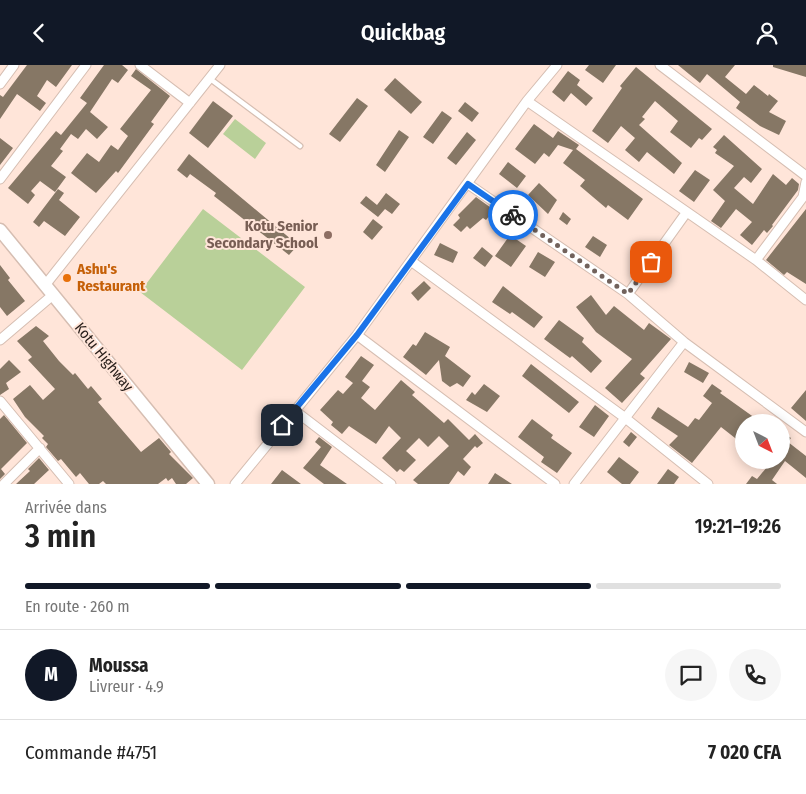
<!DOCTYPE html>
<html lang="fr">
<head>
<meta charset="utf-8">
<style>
  :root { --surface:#fff; --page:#f6f6f6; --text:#222; --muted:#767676; --line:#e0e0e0; --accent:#111827 }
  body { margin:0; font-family:"Fira Sans Condensed",sans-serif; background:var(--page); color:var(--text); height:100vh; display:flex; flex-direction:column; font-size:19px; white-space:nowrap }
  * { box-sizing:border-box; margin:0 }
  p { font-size:16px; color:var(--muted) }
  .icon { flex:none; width:28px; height:28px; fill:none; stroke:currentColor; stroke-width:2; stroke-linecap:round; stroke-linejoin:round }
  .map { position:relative; height:419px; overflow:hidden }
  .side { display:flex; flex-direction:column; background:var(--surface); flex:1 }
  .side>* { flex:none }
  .needle { width:32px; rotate:138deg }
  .controls { position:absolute; left:735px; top:349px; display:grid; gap:10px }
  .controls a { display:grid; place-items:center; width:55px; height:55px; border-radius:50%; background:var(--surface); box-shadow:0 2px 12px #0003; font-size:25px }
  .pin { position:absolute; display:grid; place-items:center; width:42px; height:42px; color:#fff; margin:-21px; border-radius:10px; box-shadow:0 2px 8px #0006 }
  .courier { position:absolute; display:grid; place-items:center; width:50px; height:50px; margin:-25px; border:4px solid #1a73e8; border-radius:50%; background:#fff; color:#222; box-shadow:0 1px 6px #0007 }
  .overview em { font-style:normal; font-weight:600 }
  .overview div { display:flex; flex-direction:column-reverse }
  .overview { display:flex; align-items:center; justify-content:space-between; height:85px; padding:0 25px }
  h1 { font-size:32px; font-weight:600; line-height:38px }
  .bar { display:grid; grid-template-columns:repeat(4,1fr); gap:8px 5px; align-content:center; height:60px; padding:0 25px }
  .bar i { height:6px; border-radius:4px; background:var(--line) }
  .bar .current { background:var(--accent) }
  .bar p { grid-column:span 4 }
  .line { display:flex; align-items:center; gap:12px; padding:0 25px; border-top:1px solid var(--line) }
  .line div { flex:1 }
  .round { display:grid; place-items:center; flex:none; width:52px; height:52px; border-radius:26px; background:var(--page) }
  header { display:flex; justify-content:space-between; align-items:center; height:65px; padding:0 25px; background:var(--accent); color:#fff; font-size:22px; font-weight:600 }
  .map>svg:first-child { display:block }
  .green { fill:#b9d099 }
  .building { fill:#867765 }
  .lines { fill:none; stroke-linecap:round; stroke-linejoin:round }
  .lane-casing { stroke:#d6beb2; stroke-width:7 }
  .street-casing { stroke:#d6beb2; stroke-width:11 }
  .secondary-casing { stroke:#d6beb2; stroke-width:15 }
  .lane { stroke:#fff; stroke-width:4.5 }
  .street { stroke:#fff; stroke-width:9 }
  .secondary { stroke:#fff; stroke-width:12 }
  .done { stroke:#71625c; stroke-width:5; stroke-dasharray:0 9 }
  .route { stroke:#1a73e8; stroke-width:6 }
  .education-dot { fill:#8d6e63; stroke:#ffe5d9; stroke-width:2 }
  .food-dot { fill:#e8710a; stroke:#ffe5d9; stroke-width:2 }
  .labels { text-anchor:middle; stroke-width:4; stroke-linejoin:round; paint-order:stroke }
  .education-label { font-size:15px; font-weight:bold; fill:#785e54; stroke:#ffe5d9; text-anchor:end }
  .food-label { font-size:15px; font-weight:bold; fill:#c56008; stroke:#ffe5d9; text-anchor:start }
  .street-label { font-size:15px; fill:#251c18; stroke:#ffe5d9 }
</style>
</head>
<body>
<header><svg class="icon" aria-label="back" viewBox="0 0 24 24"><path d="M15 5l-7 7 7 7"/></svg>Quickbag<svg class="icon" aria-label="person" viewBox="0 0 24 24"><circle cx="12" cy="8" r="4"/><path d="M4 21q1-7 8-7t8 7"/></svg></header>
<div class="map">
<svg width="806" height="419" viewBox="0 0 806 419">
  <rect width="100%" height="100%" fill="#ffe5d9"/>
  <path class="green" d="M235 54 266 78 255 94 223 69Z
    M203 144 305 222 242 305 140 227Z"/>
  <path class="building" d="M27 0H72L56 22 47 15 37 31 46 38 40 46 17 29 0 54V30L3 32Z
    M104 0H122L128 5 118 18 112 14 90 47 108 62 97 74 86 64 78 74 71 69 60 84 63 86 51 101 66 112 55 127 40 116 31 126 35 130 28 139 8 123 56 66 61 70 87 38 80 33Z
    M589 0H616L603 18 585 5Z
    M678 0H735L725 12 746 29 754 20 768 31 769 29 778 36 769 47 786 56 779 70 760 61 736 43 740 37 707 9 700 18Z
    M773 0H806V12L773 2Z
    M636 2 712 64 702 75 699 73 691 83 670 67 678 56 655 36 642 52 645 54 639 60 682 98 674 109 647 87 639 97 625 85 635 73 621 61 608 78 592 66 622 23 620 21Z
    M136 4 170 31 151 57 154 59 118 108 116 106 96 128 71 108 87 88 99 97 111 80 118 85 128 71 120 64 151 25 131 11Z
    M568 6 580 15 577 20 593 33 586 41 571 28 564 37 552 27Z
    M395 13 422 37 411 49 384 25Z
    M357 33 368 41 340 77 329 69Z
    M213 36 233 51 208 83 189 68Z
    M465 37 479 48 472 57 458 46Z
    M442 46 452 53 433 79 423 72Z
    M534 59 553 73 558 66 579 80 576 84 643 134 628 155 608 140 606 143 580 121 585 115 563 98 573 85 558 80 549 92 544 88 535 99 515 84Z
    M399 65 409 72 385 107 376 100Z
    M467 67 476 75 456 100 447 93Z
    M724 70 762 104 751 118 744 112 734 123 753 139 773 109 786 120 792 113 799 119 798 125 772 160 773 161 767 168 764 165 752 180 740 170 752 157 736 144 721 163 711 156 725 136 713 125 734 101 715 88 717 85 713 82Z
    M0 73 13 83 0 100Z
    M189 89 298 180 289 190 214 131 216 128 190 109 187 113 177 105Z
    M508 97 526 111 517 123 499 109Z
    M695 105 710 115 694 137 679 126Z
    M539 118 557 135 548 149 528 130Z
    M58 124 64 128 59 135 80 152 65 171 44 156 39 162 33 157Z
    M386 128 400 139 392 149 385 144 378 152 360 138 366 131 377 140Z
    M476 132 494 145 486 155 483 153 470 164 467 161 461 167 453 160 460 153 458 150Z
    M806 144V219L787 207 784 210 766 195Z
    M563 147 571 154 567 160 559 154Z
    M373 154 383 162 372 175 363 167Z
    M510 170 526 181 511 202 495 191Z
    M593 171 607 180 600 192 585 182Z
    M440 178 458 187 453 198 434 190Z
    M482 182 493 191 485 202 473 193Z
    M538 187 555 197 545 212 529 202Z
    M0 200 10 213 8 215 25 236 7 251 0 242Z
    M424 216 431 223 418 236 411 228Z
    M503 221 543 252 534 263 512 247 510 249 492 237Z
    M591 230 606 250 614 241 644 265 649 258 671 274 640 309 645 313 622 338 605 323 632 294 596 267 576 242Z
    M559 255 584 273 582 277 602 296 591 308 572 291 570 293 544 274Z
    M36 261 49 271 43 276 59 296 73 310 75 308 88 324 91 321 102 334 98 337 141 387 159 373 171 387 169 389 193 413 186 419H176L172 413 168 416 166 413 158 419H106L103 416 99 419H89L80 408 76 412 61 394 58 396 46 382 48 379 42 373 44 371 25 352 13 334 30 320 43 335 55 324 28 295 32 292 17 276Z
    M425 267 450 282 445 291 471 311 463 322 457 318 450 322 442 316 439 295 426 310 403 292 413 279 416 281Z
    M361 291 374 300 362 316 370 322 361 333 375 345 401 315 415 327 412 330 444 358 448 354 469 375 475 369 483 378 477 383 475 381 463 394 471 402 464 411 458 406 449 419H418L413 415 449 381 439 371 428 382 419 373 406 386 416 395 404 407 400 404 397 407 382 393 401 373 389 361 376 379 349 361 342 369 331 360 333 357 320 345 338 325 343 329 353 318 345 312Z
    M9 295 21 307 6 318 9 324 0 330V304Z
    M689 297 709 308 703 318 684 307Z
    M531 299 579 337 569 348 522 311Z
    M484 319 500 331 487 347 466 335 472 327 475 330Z
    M712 319 722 326 720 328 762 358H744V380L721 362 692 398 669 380 678 371 651 353 658 342 688 362 695 353 699 355 712 338 703 331Z
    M806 325V356L791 343Z
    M595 340 609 351 594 372 579 362Z
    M4 350 27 378 1 404 5 409 0 414V354Z
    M532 354 553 370 551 373 572 388 557 408 541 397 544 392 518 372Z
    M781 366 791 373 788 377 806 391V413L785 396 772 415 777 419H746L752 411 757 414 767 402 759 395H783L781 393Z
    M631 367 637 372 629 382 623 377Z
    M319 372 332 382 320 400 347 419H324L303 403 321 382 315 377Z
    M619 392 639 407 630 419H622L607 407Z
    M39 393 49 405 34 419H16L30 406 28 404Z
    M668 404 679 412 674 419H657Z
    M282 405 301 419H271Z
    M495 408 512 419H488Z"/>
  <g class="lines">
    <defs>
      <path id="lane" d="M209 13 300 81"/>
      <path id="street" d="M140 0 190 38
        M660 0 806 111
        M0 19 14 0
        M527 36 756 195 806 235
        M0 114 86 0
        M468 119 628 229 684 277 806 367
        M756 195 803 132 806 117
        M411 196 624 352 708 419
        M46 219 220 0
        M628 229 686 148
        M357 270 555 419
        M0 275 54 229
        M0 336 69 419
        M294 345 391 419
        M4 419 40 383
        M235 419 357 270 527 36 557 0
        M574 419 684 277"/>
      <path id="secondary" d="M0 165 208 419"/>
    </defs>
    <use href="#lane" class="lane-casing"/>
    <use href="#street" class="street-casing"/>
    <use href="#secondary" class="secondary-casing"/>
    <use href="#lane" class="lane"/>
    <use href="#street" class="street"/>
    <use href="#secondary" class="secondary"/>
  </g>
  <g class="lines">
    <path class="done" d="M513 150 628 229 651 197"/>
    <path class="route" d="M282 360 357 270 468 119 513 150"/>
  </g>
  <circle class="education-dot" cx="328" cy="170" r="5"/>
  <circle class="food-dot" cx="67" cy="213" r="5"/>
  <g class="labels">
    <g class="education-label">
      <text x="318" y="166">Kotu Senior<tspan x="318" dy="17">Secondary School</tspan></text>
    </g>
    <g class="food-label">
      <text x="77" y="209">Ashu's<tspan x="77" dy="17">Restaurant</tspan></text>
    </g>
    <g class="street-label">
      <text transform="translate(104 292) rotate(51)" y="5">Kotu Highway</text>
    </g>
  </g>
</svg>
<div class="controls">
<a><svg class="needle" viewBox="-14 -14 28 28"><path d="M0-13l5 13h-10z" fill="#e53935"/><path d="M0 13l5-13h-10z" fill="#767676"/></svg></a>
</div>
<div class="pin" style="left:651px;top:197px;background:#ea580c"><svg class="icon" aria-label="bag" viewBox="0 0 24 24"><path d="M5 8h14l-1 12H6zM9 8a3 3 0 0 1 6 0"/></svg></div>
<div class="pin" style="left:282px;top:360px;background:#1f2937"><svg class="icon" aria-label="home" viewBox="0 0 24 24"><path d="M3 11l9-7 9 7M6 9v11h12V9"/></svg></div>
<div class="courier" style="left:513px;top:150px"><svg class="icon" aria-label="bike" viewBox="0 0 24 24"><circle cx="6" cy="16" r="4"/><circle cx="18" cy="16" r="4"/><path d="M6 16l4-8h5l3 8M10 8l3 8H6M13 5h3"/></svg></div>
</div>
<section class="side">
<div class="overview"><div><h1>3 min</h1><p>Arrivée dans</p></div><em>19:21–19:26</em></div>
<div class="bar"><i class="current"></i><i class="current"></i><i class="current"></i><i></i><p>En route · 260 m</p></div>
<div class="line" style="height:90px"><b class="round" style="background:var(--accent);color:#fff">M</b><div><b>Moussa</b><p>Livreur · 4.9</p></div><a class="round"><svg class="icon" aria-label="chat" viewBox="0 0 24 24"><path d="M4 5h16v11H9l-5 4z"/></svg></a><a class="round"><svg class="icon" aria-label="phone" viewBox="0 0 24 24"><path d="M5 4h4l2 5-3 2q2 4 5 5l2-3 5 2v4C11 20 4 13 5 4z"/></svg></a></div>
<div class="line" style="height:65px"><div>Commande #4751</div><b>7 020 CFA</b></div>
</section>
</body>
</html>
